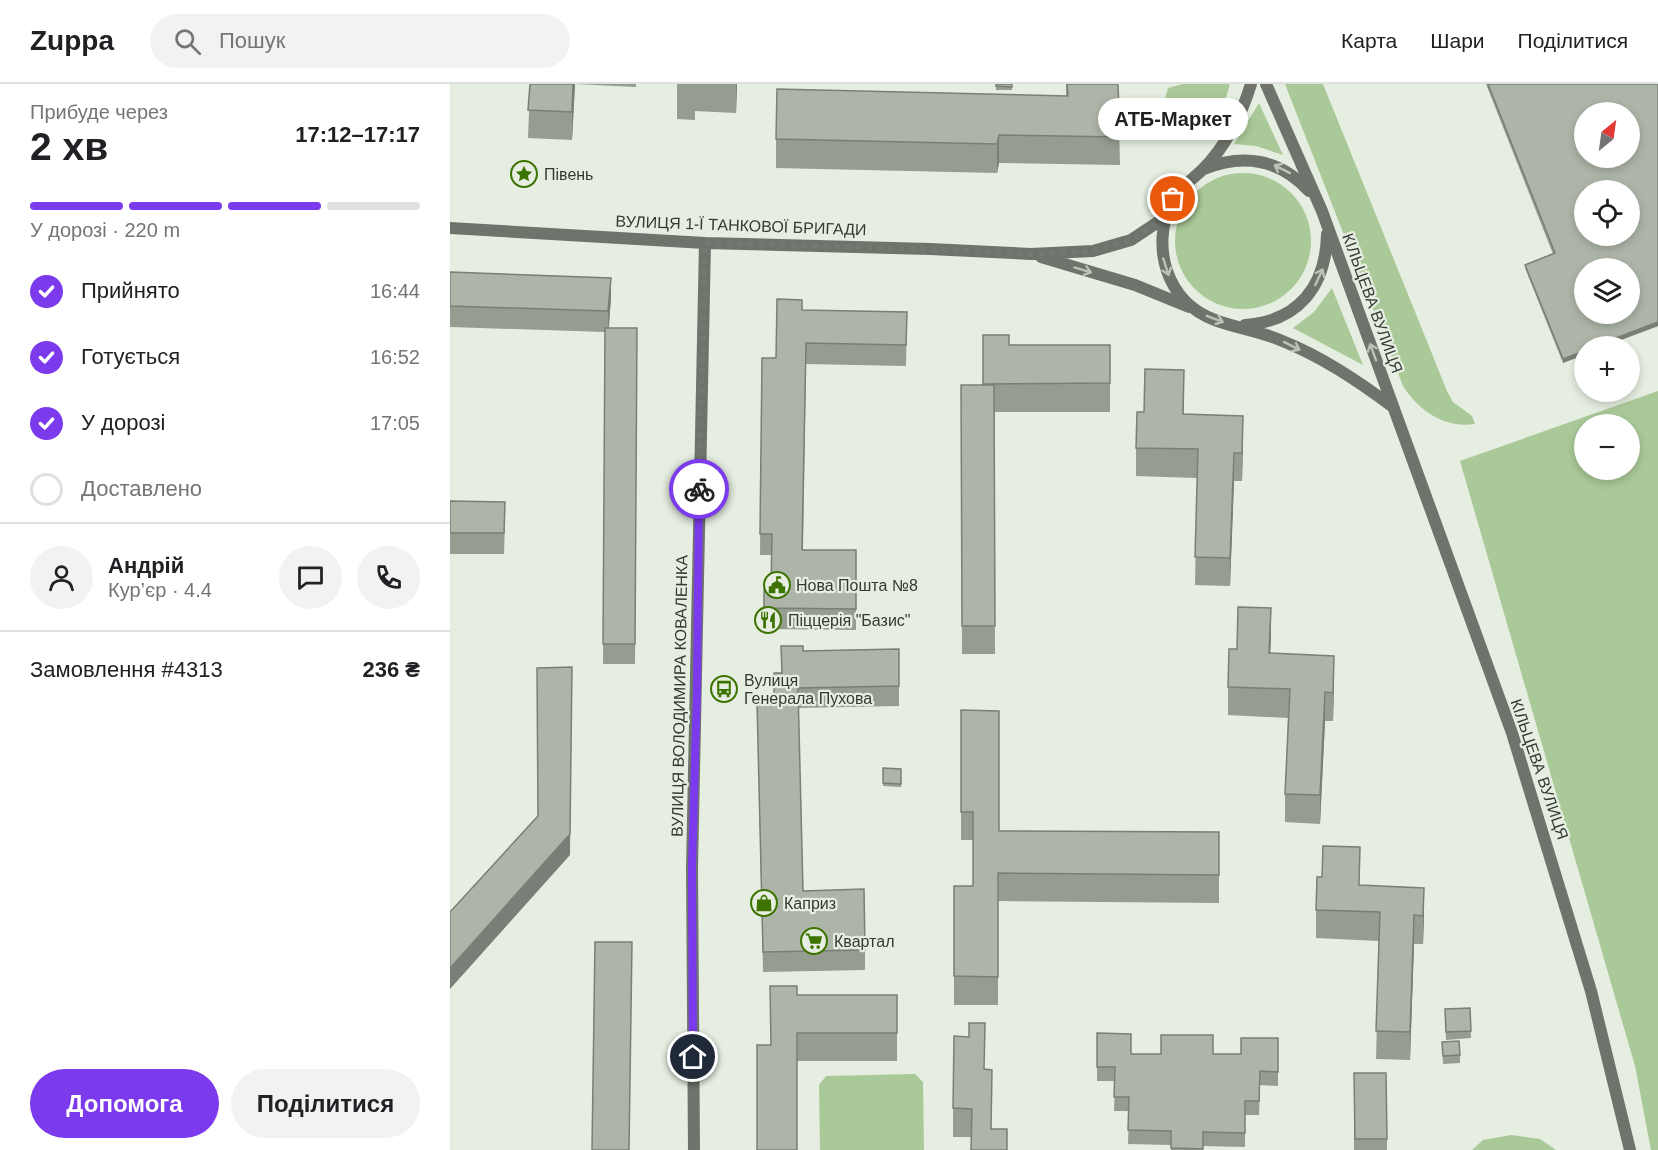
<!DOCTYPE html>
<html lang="uk">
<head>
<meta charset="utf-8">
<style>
  :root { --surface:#fff; --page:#f2f2f2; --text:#202124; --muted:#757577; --line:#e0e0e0; --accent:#7c3aed }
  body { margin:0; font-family:Arial,sans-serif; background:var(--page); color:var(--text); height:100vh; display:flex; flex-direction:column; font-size:22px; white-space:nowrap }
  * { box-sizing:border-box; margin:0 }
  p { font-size:20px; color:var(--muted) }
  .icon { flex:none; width:33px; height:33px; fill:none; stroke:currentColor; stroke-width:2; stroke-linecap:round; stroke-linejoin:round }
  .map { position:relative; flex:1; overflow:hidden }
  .sheet { display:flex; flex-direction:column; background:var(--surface); width:450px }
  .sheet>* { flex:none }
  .needle { width:39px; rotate:29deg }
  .fabs { position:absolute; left:1124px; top:18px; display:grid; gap:12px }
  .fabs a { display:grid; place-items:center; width:66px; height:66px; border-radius:50%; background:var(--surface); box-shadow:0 3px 9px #0003; font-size:30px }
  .pin { position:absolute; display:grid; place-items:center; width:51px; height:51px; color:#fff; margin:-26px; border:3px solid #fff; border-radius:50%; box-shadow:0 2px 6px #0007 }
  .courier { position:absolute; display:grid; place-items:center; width:60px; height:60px; margin:-30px; border:4px solid #7c3aed; border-radius:50%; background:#fff; color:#222; box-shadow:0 2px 8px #0007 }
  .bubble { position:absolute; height:42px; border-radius:21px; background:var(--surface); box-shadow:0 3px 9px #0003; font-size:20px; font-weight:700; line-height:42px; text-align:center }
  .overview em { font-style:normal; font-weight:700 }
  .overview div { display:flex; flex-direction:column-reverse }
  .overview { display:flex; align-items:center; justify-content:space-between; height:102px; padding:0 30px }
  h1 { font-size:39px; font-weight:700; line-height:45px }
  .bar { display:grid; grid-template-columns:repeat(4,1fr); gap:9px 6px; align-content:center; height:72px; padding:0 30px }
  .bar i { height:8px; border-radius:4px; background:var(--line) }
  .bar .on { background:var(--accent) }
  .bar p { grid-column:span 4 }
  .line { display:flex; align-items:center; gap:15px; padding:0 30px; border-top:2px solid var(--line) }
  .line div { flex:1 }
  .round { display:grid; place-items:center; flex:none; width:63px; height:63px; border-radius:32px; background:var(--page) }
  ol { padding:0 30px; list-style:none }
  li { display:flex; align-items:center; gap:18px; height:66px }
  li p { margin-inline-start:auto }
  li .icon { padding:6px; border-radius:50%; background:var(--accent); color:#fff; stroke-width:4 }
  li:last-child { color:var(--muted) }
  li i { width:33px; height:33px; border:3px solid var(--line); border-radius:50% }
  .button { display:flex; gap:12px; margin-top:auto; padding:12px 30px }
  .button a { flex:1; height:69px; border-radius:36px; background:var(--accent); color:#fff; font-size:24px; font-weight:700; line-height:69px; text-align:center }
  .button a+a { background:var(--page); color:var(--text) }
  header { display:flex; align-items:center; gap:36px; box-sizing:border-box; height:84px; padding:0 30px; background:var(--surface); border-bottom:2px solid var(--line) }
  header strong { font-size:28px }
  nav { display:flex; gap:33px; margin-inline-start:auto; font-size:21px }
  .search { width:420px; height:54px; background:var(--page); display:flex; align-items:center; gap:15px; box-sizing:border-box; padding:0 21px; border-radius:33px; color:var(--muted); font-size:22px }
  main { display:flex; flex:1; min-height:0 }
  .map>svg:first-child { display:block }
  .green { fill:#aac998; fill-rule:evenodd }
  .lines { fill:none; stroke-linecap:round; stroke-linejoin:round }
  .secondary { stroke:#6e736b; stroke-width:12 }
  .wall { fill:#959c90 }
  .shaded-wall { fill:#797f76 }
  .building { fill:#adb5a8; stroke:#797f76; stroke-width:1.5; fill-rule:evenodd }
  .oneway { stroke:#bbc3b7 }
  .done { stroke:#737870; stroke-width:6; stroke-dasharray:0 10.8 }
  .route { stroke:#7c3aed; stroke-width:8 }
  .labels { text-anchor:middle; stroke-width:4.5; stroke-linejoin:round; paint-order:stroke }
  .poi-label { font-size:16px; fill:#353933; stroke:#e5eee0; text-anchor:start }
  .street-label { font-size:16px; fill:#353933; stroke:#e5eee0 }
</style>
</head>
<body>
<header>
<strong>Zuppa</strong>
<div class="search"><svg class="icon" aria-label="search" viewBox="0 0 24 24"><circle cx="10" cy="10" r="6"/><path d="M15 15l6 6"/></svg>Пошук</div>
<nav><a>Карта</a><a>Шари</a><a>Поділитися</a></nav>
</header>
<main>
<section class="sheet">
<div class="overview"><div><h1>2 хв</h1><p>Прибуде через</p></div><em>17:12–17:17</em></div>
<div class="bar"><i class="on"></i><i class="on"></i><i class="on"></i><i></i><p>У дорозі · 220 m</p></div>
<ol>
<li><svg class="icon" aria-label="check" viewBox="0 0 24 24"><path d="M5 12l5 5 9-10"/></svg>Прийнято<p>16:44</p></li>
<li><svg class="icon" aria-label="check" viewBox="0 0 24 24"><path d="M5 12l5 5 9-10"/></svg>Готується<p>16:52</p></li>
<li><svg class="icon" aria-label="check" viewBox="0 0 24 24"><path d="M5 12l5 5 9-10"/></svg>У дорозі<p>17:05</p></li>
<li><i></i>Доставлено</li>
</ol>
<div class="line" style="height:108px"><a class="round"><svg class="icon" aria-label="person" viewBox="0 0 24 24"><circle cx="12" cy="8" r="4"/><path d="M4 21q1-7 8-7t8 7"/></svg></a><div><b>Андрій</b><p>Кур’єр · 4.4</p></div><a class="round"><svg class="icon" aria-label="chat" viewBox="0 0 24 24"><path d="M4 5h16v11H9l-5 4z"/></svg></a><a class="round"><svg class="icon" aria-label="phone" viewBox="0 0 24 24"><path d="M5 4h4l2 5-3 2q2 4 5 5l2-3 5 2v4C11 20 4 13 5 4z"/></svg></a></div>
<div class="line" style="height:78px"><div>Замовлення #4313</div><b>236 ₴</b></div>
<div class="button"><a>Допомога</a><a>Поділитися</a></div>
</section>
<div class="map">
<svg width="1208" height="1066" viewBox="0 0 1208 1066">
  <rect width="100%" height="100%" fill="#e5eee0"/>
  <path class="green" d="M733 0H780L775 17 747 52 718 29 713 21 718 4Z
    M835 0H873L997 307 1003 318 1022 332 1025 340C995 345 968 326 953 302Z
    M809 19 833 71 806 62 784 60Z
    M725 157a68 68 0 1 1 136 0a68 68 0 1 1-136 0Z
    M882 204 913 281 843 244 864 228Z
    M1208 307V1066H1201L1185 982 1010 377ZM1179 340V386H1134V340Z
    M465 990 473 998 474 1066H370L369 1001 376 992Z
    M1061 1051 1090 1055 1106 1066H1022L1033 1056Z"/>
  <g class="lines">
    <path class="secondary" d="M801 0C792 30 775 64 752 86 741 97 728 104 721 119 701 163 716 218 765 236 786 244 809 247 830 256 871 272 908 297 943 323
      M816 0 872 127 1062 649 1141 907 1180 1066
      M754 85C793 69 830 75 859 107
      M0 144 255 159 480 165 581 170 643 167 681 156 714 134
      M591 173 685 201 739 223
      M795 241C849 237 876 202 877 150
      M244 1066 242 784 255 159"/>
  </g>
  <path class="wall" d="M80 0H186V3L125 0 122 56 78 54Z
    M227 0H287L286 29 245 27V36L227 35Z
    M546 0H562V6H546Z
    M616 0H668L670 81 549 79 547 89 326 84V55L616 12Z
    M1036 0H1208V242L1155 262H1134L1113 279 1075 184V181L1103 170Z
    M0 188 161 214 159 244H187L185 580H153L155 248 0 243Z
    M352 226 457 228 456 282 356 280 353 466H406V546L314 545V506H321L322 471H310L312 274H326Z
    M559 261H660V328H544L545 570H512L511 301H533Z
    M734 315V330L793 360 792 397H784L780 502 745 501 747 394 686 392V364L694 328Z
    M0 417 55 438 54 470H0Z
    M821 553 820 569 884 600 883 637H875L870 740 835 738V710L838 634 778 631V603L787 565Z
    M449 565V622L348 624 353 807 415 866V886L313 888 307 618 324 617V589H331L353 567Z
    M511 626 549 747 769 748V819L548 817V921H504V802H523V756H511Z
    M433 684 451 685V703L433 702Z
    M872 793 909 801 974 832 973 860H964L960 976 926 975 929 857 866 854V826Z
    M347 911H447V977H347Z
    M1020 924 1021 954 996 956 995 925Z
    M535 939 521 1053H503V1024L519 953Z
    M647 949 681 970H791L828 954V1002L810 1001 809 1031H795V1063L753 1062V1066H721V1061L678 1060 679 1027H664L665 997H647Z
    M992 958 1010 971V979L993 980Z
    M904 989 937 1055V1066H904Z"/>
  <path class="shaded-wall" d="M123 0H125L122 56V28Z
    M286 0H287L286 29Z
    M549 51V79L547 89V60Z
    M161 194V214L158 248V227Z
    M1208 238V242L1155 262H1145Z
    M1134 267V271L1113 279V275Z
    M793 332V360L792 397V369Z
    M784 369V397L780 502V474Z
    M821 524V553L819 598V569Z
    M884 572V600L883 637V609Z
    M122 583 120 771 0 905V884L120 750Z
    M875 608V637L870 740V711Z
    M974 804V832L973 860V832Z
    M964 831V860L960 976V948Z"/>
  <path class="building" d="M80 0H123L122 28 78 26Z
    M546 0H562V3L546 2Z
    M617 0H668L670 53 549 51 547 60 326 55 327 5 618 12Z
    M1038 0H1208V238L1145 262H1134V267L1113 275 1075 181 1105 169ZM1134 28H1179V74H1134ZM1134 106H1179V152H1134ZM1134 184H1179V230H1134Z
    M0 188 161 194 158 227 0 222Z
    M327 215 352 216V226L457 228 456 261 356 259 352 466H406V525L314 524V506H321L322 450H310L312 274H326Z
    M155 244H187L185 560H153Z
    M533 251H559V261H660V299L533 300Z
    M695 285 734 286 733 330 793 332 792 369H784L780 474 745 473 748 365 686 364 687 328H694Z
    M511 301H544L545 542H512Z
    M0 417 55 418 54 449H0Z
    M788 523 821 524 819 569 884 572 883 609 875 608 870 711 835 710 840 605 778 603 779 565H787Z
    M331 562H353V567L449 565V602L348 604 353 807 414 805 415 866 313 868 307 618 324 617V589H332Z
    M122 583 120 750 0 884V828L88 732 87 584Z
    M511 626 549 627V747L769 748V791L548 789V893L504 892V802H523V728H511Z
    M433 684 451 685V700L433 699Z
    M873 762 910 763 909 801 974 804 973 832 964 831 960 948 926 947 930 828 866 826 867 793H872Z
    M145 858H182L179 1066H142Z
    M320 902H347V911H447V949H347V1066H307V961H321Z
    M1020 924 1021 947 996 948 995 925Z
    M519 939H535L534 985 542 986 541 1045H557V1066H521L522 1025 503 1024 504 952 519 953Z
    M647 949 681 950V970H711V951H763V970H791V954H828V988L810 987 809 1017H795V1049L753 1048V1065L721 1064V1047L678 1046 679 1013H664L665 983H647Z
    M1009 957 1010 971 993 972 992 958Z
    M904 989H936L937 1055H905Z"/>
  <defs><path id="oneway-shaft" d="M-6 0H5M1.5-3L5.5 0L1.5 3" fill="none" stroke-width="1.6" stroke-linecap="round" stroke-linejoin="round" transform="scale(1.5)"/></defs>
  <g class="oneway">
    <use href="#oneway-shaft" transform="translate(832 85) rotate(-153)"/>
    <use href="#oneway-shaft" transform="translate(716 183) rotate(72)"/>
    <use href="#oneway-shaft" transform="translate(633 186) rotate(17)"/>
    <use href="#oneway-shaft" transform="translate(869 193) rotate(-65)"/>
    <use href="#oneway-shaft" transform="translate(765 235) rotate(21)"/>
    <use href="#oneway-shaft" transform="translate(842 262) rotate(27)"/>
    <use href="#oneway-shaft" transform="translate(923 268) rotate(-110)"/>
  </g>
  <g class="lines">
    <path class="done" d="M249 405 255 159 480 165 581 170 643 167 681 156 698 145 714 134 723 115"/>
    <path class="route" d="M243 973 242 784 247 606 249 405"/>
  </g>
  <defs>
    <symbol id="sight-ring" viewBox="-11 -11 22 22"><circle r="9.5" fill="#e5eee0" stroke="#3d7300" stroke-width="1.5"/><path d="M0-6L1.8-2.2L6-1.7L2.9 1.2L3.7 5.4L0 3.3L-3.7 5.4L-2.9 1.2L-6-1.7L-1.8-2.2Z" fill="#3d7300"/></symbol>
    <symbol id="civic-ring" viewBox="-11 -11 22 22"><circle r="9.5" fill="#e5eee0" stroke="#3d7300" stroke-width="1.5"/><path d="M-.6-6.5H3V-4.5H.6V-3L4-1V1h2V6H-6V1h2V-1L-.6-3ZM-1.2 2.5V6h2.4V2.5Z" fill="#3d7300"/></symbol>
    <symbol id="restaurant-ring" viewBox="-11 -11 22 22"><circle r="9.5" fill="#e5eee0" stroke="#3d7300" stroke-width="1.5"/><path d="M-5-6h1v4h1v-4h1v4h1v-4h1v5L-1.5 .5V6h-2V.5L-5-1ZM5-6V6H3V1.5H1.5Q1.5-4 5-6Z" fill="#3d7300"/></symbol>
    <symbol id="bus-ring" viewBox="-11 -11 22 22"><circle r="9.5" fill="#e5eee0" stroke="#3d7300" stroke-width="1.5"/><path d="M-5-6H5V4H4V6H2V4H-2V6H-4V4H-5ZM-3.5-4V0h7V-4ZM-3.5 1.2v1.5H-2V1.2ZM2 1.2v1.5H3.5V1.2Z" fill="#3d7300"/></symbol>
    <symbol id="shop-ring" viewBox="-11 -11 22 22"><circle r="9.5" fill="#e5eee0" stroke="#3d7300" stroke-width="1.5"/><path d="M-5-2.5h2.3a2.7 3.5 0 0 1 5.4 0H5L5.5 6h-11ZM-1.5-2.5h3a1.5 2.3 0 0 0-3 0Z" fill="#3d7300"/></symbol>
    <symbol id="supermarket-ring" viewBox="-11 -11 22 22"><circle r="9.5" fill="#e5eee0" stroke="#3d7300" stroke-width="1.5"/><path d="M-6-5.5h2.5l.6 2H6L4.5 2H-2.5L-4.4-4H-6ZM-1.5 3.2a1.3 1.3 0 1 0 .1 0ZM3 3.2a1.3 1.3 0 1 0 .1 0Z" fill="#3d7300"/></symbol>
  </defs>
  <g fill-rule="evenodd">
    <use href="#sight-ring" x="59" y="75" width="30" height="30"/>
    <use href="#civic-ring" x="312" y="486" width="30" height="30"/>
    <use href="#restaurant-ring" x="303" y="521" width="30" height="30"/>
    <use href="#bus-ring" x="259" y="590" width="30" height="30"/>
    <use href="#shop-ring" x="299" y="804" width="30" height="30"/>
    <use href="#supermarket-ring" x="349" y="842" width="30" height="30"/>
  </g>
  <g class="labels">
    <g class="poi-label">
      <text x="94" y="96">Півень</text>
      <text x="346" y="507">Нова Пошта №8</text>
      <text x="338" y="542">Піццерія "Базис"</text>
      <text x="294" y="602">Вулиця<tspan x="294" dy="18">Генерала Пухова</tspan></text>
      <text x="334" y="825">Каприз</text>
      <text x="384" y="863">Квартал</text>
    </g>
    <g class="street-label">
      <text transform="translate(291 141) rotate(2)" y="6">ВУЛИЦЯ 1-Ї ТАНКОВОЇ БРИГАДИ</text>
      <text transform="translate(923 219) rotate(70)" y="6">КІЛЬЦЕВА ВУЛИЦЯ</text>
      <text transform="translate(229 612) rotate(-89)" y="6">ВУЛИЦЯ ВОЛОДИМИРА КОВАЛЕНКА</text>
      <text transform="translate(1090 685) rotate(71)" y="6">КІЛЬЦЕВА ВУЛИЦЯ</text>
    </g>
  </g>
</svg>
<div class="fabs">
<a><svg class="needle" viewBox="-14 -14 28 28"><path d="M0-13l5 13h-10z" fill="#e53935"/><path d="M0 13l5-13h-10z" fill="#757577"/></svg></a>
<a><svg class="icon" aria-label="locate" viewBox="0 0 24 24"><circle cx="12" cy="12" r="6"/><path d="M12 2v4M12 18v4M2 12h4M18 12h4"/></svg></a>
<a><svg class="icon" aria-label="layers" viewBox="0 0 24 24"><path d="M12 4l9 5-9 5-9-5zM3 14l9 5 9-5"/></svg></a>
<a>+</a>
<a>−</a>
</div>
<div class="pin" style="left:723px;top:115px;background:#ea580c"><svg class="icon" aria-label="bag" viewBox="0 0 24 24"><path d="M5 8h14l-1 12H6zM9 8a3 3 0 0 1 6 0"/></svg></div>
<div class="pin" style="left:243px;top:973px;background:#1f2937"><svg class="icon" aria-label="home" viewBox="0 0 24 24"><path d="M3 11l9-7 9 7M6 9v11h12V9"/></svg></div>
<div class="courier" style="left:249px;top:405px"><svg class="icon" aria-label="bike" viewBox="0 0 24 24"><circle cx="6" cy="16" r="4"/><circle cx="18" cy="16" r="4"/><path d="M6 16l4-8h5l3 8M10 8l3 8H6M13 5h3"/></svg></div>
<div class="bubble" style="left:648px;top:14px;width:150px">АТБ-Маркет</div>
</div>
</main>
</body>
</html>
